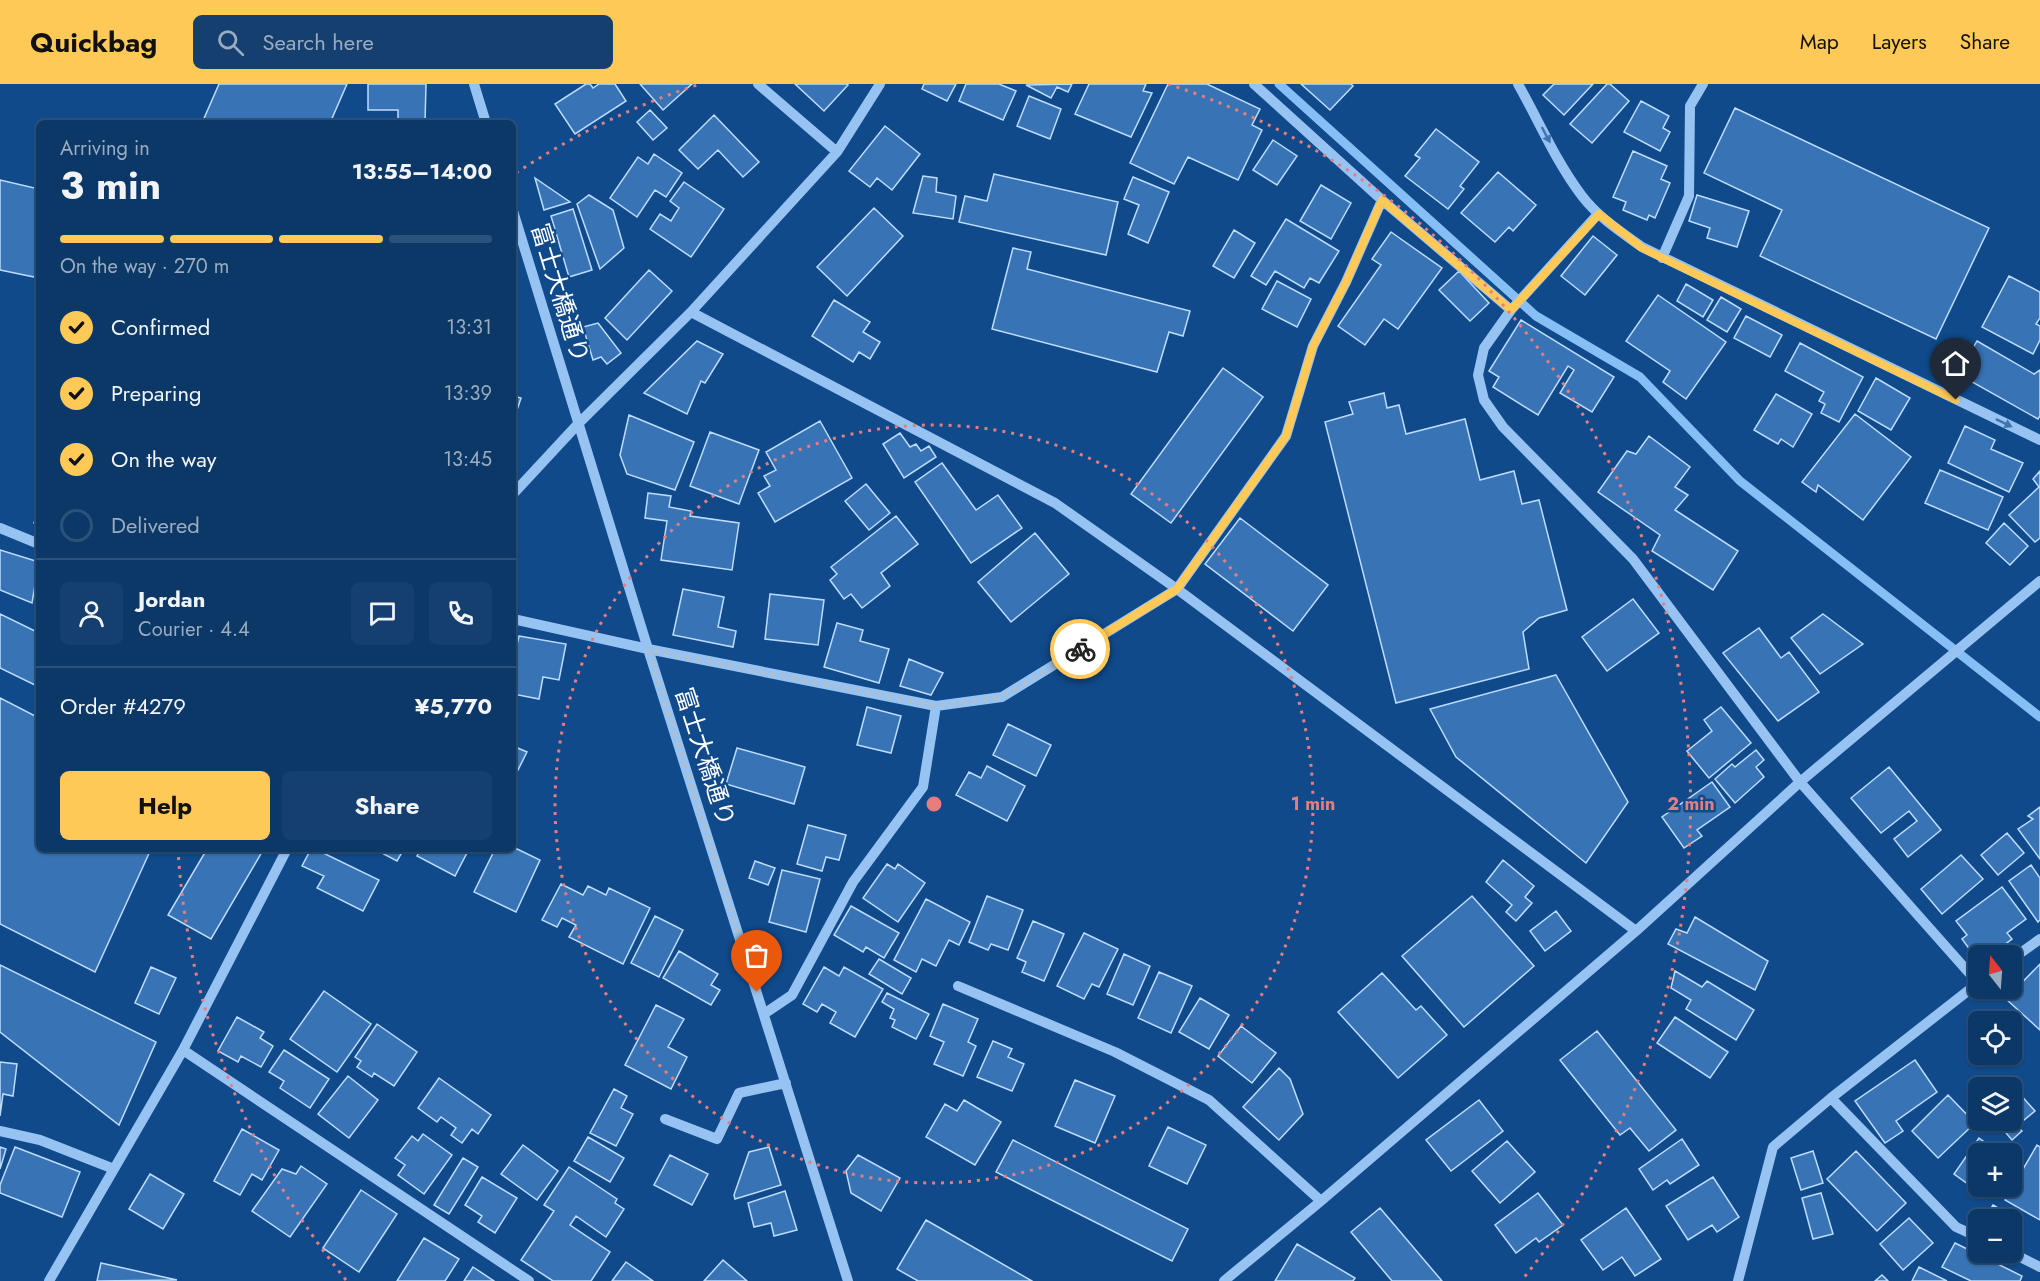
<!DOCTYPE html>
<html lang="en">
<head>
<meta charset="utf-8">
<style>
  :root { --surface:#0c3868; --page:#153f6e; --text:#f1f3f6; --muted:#9aacc0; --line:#2c527c; --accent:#ffc957 }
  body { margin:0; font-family:Jost,"Noto Sans JP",sans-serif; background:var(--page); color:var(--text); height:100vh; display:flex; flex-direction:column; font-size:22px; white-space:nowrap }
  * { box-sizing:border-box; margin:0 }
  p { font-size:20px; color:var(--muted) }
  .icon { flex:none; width:33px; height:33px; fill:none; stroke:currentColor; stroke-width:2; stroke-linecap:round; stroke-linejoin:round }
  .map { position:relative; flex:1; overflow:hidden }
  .drawer { position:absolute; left:36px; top:36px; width:480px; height:732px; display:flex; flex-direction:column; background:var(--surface); border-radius:9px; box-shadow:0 2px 4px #0004,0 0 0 2px var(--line) }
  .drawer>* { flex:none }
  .needle { width:39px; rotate:343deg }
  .buttons { position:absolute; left:1968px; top:861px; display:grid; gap:12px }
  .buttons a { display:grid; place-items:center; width:54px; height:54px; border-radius:9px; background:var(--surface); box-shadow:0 2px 4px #0004,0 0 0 2px var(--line); font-size:30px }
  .pin { position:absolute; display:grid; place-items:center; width:51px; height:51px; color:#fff; margin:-62px -26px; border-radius:50% 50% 50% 0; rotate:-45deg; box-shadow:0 0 6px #0007 }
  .pin .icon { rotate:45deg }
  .courier { position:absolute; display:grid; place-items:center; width:60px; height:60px; margin:-30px; border:4px solid #ffc957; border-radius:50%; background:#fff; color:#222; box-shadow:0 2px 8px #0007 }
  .summary em { font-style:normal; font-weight:700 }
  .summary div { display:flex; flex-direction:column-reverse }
  .summary { display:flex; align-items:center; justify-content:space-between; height:102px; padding:0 24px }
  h1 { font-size:39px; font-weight:700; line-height:45px }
  .bar { display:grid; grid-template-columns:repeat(4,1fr); gap:9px 6px; align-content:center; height:72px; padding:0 24px }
  .bar i { height:8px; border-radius:4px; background:var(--line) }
  .bar .on { background:var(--accent) }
  .bar p { grid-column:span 4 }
  .line { display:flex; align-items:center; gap:15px; padding:0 24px; border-top:2px solid var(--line) }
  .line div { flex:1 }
  .round { display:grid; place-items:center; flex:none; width:63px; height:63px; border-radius:9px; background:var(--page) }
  ol { padding:0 24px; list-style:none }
  li { display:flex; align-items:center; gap:18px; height:66px }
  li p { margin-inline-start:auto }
  li .icon { padding:6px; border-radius:50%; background:var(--accent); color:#111; stroke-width:4 }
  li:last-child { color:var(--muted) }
  li i { width:33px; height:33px; border:3px solid var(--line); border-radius:50% }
  .button { display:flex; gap:12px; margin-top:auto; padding:12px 24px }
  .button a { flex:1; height:69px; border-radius:9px; background:var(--accent); color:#111; font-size:24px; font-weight:700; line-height:69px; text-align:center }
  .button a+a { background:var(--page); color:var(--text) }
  header { display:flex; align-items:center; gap:36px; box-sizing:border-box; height:84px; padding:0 30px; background:var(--accent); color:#111 }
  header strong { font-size:28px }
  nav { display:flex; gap:33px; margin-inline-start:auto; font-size:21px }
  .search { width:420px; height:54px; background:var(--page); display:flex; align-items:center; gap:15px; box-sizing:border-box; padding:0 21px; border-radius:9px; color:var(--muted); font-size:22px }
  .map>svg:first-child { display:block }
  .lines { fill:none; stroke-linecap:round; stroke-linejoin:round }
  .stream { stroke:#88bef6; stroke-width:9 }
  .building { fill:#3874b5; stroke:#bddcfd; stroke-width:1.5 }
  .minor { stroke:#96c3f2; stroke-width:10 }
  .oneway { fill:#3f74af }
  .done { stroke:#abc0d6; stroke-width:6; stroke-dasharray:0 10.8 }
  .route { stroke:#ffc957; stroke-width:8 }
  .ring { fill:none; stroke:#e67e7e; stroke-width:3; stroke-dasharray:3 6 }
  .labels { text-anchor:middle; stroke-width:5; stroke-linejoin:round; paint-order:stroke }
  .street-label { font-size:24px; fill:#fff; stroke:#104a8b }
  .centre { fill:#e67e7e; stroke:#104a8b; stroke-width:3 }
  .ring-label { font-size:18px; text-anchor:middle; font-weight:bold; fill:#e67e7e; stroke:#104a8b; stroke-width:5; stroke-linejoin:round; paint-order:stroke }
</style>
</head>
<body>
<header>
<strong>Quickbag</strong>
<div class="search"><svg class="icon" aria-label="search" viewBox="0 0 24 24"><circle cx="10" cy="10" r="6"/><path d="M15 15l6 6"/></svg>Search here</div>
<nav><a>Map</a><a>Layers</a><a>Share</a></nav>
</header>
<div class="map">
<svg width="2040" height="1197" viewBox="0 0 2040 1197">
  <rect width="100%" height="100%" fill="#104a8b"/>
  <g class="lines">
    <path class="stream" d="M1279 0 1536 232 1640 293 1740 397 2040 633"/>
  </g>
  <path class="building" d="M219 0H347L330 39H202Z
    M368 0H426L425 39H398V26H368Z
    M586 0H590L593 4 599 0H615L626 17 575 50 555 20Z
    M640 0H692L663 26Z
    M795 0H846L848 1 824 27Z
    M924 0H956L947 17 922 5Z
    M966 0H999L1016 7 1003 36 959 17Z
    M1072 0 1068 8 1057 3 1051 14 1026 1Z
    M1089 0H1146L1143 7 1152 9 1131 53 1075 30Z
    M1168 0H1207L1260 25 1252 41 1262 46 1238 96 1188 73 1174 100 1130 79Z
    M1301 0H1351L1353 2 1330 26Z
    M1554 0H1593L1564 31 1543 11Z
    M1607 0H1610L1629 17 1592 59 1570 40Z
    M1029 12 1061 25 1050 55 1017 42Z
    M1641 17 1669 32 1663 44 1670 48 1660 67 1624 48Z
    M1735 24 1989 144 1936 255 1760 172 1782 126 1704 89Z
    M650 26 667 44 653 56 637 38Z
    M714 31 759 78 743 93 718 66 698 85 679 66Z
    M885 42 920 70 892 106 877 94 870 103 849 87Z
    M1436 45 1479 78 1460 102 1464 105 1448 125 1405 92 1420 74 1415 71Z
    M1273 56 1297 72 1277 101 1253 86Z
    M1633 67 1667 82 1661 95 1670 99 1655 134 1649 131 1647 136 1623 126 1626 118 1613 113Z
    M654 70 682 89 666 113 655 106 637 133 610 114 638 73 648 80Z
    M1498 88 1536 121 1513 147 1509 143 1495 158 1461 129Z
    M994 90 1118 118 1106 171 959 138 965 112 987 117Z
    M923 92 937 94 936 108 956 112 953 135 913 129Z
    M1133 93 1169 108 1148 159 1128 150 1139 121 1124 115Z
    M535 94 570 118 544 126Z
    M0 96 39 105V194L0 186Z
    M684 98 724 125 691 173 650 145 660 130 671 137 679 124 670 117Z
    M1321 101 1351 119 1331 155 1300 137Z
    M589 111 613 126 624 164 600 185 577 120Z
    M1697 111 1749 127 1737 163 1707 154 1710 144 1689 137Z
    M874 124 903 152 847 212 817 183Z
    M573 125 592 186 569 193 551 132Z
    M1286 135 1339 167 1319 199 1310 194 1304 204 1275 187 1266 201 1251 192Z
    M1234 146 1255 159 1234 194 1213 182Z
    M1391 148 1442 184 1398 245 1384 235 1365 261 1338 242 1381 181 1372 175Z
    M1593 152 1617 171 1585 211 1561 192Z
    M1013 164 1031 168 1027 185 1190 227 1183 252 1169 248 1157 288 992 245Z
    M649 186 672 207 627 256 605 234Z
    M1459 187 1489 219 1470 237 1439 206Z
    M2009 192 2040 208V234L2036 240 2040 242V256L2033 270 1982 243Z
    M1277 197 1311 215 1297 243 1262 225Z
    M1686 200 1713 216 1703 233 1677 217Z
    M1658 211 1726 258 1686 315 1663 298 1670 287 1626 257Z
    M1721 213 1741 225 1727 248 1707 236Z
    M834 216 870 238 863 248 880 258 870 275 859 268 853 278 812 252Z
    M1746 232 1782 251 1770 273 1734 254Z
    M1521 236 1614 293 1592 328 1560 309 1574 286 1568 282 1538 331 1493 303 1499 293 1489 287Z
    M598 239 621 269 607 280 601 273 593 276 583 243Z
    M697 257 723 270 705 299 701 297 687 330 644 309Z
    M1977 257 2034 290 2040 286V332L2038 335 1958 290Z
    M1800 259 1863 293 1839 338 1821 329 1825 320 1819 317 1824 308 1785 287Z
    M1223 284 1263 313 1171 439 1131 410Z
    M1876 294 1910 314 1891 346 1858 327Z
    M1384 309 1387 324 1399 321 1406 350 1465 335 1480 396 1514 387 1522 420 1539 416 1567 526 1539 534 1523 548 1529 585 1396 619 1325 338 1353 330 1349 318Z
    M1776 310 1812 330 1793 363 1781 355 1778 360 1754 346Z
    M513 312 521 314 513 338Z
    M1855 330 1911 373 1863 436 1818 401 1816 408 1802 398Z
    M629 331 694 358 675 406 627 390 620 371Z
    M820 337 852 394 775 438 758 409 770 402 764 392 776 386 766 368Z
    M1965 342 1995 356 1991 365 2023 379 2009 408 1948 379Z
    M710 348 759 366 739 420 690 402Z
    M900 349 910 363 916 360 921 367 929 362 936 373 904 394 883 360Z
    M1649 352 1690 383 1675 403 1688 411 1675 426 1738 467 1713 506 1652 467 1660 451 1598 408 1627 367 1636 370Z
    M942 379 976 426 998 411 1022 444 971 479 915 398Z
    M1940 386 2003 413 1988 446 1925 419Z
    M2040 387V454L2035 458 2009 431 2039 403 2033 395Z
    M866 400 890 429 869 446 845 417Z
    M648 409 671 412 669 423 691 427 690 432 739 439 732 486 661 476 667 437 645 434Z
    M39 423V441L34 439Z
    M896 432 918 460 881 489 890 502 862 524 851 510 844 515 830 496 837 490 831 483Z
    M1240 434 1328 501 1293 547 1205 480Z
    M2004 439 2028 462 2010 481 1986 459Z
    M1035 449 1069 490 1011 538 978 498Z
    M0 466 39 478 32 519 0 506Z
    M683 505 724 513 718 543 736 547 733 563 673 551Z
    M770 510 824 516 818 561 765 555Z
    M1633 515 1659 549 1607 587 1582 553Z
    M0 530 39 549V603L0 584Z
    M1823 530 1863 560 1820 590 1791 554Z
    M837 539 863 546 860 557 889 565 879 599 824 583Z
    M1759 544 1781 574 1789 568 1819 608 1778 637 1723 569Z
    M519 552 566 560 559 596 543 593 539 615 513 610V578Z
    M909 575 943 589 931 611 900 602Z
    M1556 591 1628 718 1586 779 1456 673 1430 625Z
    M0 614 39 634V765H151L95 888 0 840Z
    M867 623 901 632 891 669 857 661Z
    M1721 623 1751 659 1709 694 1687 667 1712 647 1704 636Z
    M1008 640 1051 661 1036 692 993 671Z
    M513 662 527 668 513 696Z
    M737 664 805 683 794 720 726 700Z
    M1756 666 1764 676 1756 683 1764 693 1735 719 1715 695 1732 680 1735 683Z
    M987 682 1025 702 1007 737 956 711 969 688 981 694Z
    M1889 683 1941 746 1908 773 1894 755 1917 737 1909 727 1881 749 1851 714Z
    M1712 698 1730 723 1697 746 1702 752 1684 764 1662 733Z
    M2040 723V775L2018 745 2033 735 2028 732Z
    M808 741 846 751 839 776 826 773 822 787 797 780Z
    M2007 749 2024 769 1998 791 1981 771Z
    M513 763 540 776 516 828 474 808 495 765H513Z
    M207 765H257L262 768 211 855 168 831Z
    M311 765H315L379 796 363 827 317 804 324 792 302 782Z
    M379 765H404L397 777 378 767Z
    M421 765H469L455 792 417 772Z
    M1961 771 1983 795 1942 830 1921 805Z
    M1503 776 1534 802 1525 813 1532 819 1516 837 1506 828 1512 821 1486 798Z
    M755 777 775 784 768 801 749 794Z
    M887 780 895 785 898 780 925 799 898 838 863 814Z
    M2031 781 2040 794V836L2038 838 2009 797Z
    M782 786 820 795 806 848 769 838Z
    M561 800 583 811 588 802 606 811 609 804 650 824 623 880 569 853 576 841 562 834 557 843 542 836Z
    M2002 803 2026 835 2007 849 2012 855 1989 872H1978V877L1962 855 1967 851 1956 837Z
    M987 812 1023 826 1008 866 991 860 988 866 969 858Z
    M1472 812 1534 882 1464 943 1402 872Z
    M926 815 970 838 959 861 949 856 936 882 922 875 916 888 894 876Z
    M851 822 899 849 884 874 866 863 863 868 834 851Z
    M1556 827 1571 847 1545 867 1530 847Z
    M655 832 683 846 659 893 631 879Z
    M1695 833 1768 877 1755 906 1668 860 1676 845 1687 849Z
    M1033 837 1064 850 1044 897 1022 888 1026 878 1017 874Z
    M1084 849 1118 865 1099 903 1092 900 1084 915 1057 902Z
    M679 867 718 890 711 901 720 906 711 921 663 894Z
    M1124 870 1150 882 1133 921 1107 910Z
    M879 875 911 894 902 910 869 890Z
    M2040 880V946L2006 915Z
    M0 881 156 958 119 1041 0 948Z
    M151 883 176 894 159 930 135 919Z
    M824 883 839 892 844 883 883 905 855 953 830 939 836 928 822 920 817 928 803 920Z
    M1675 887 1702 903 1707 897 1754 926 1736 956 1686 925 1691 916 1671 904Z
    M1159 888 1192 902 1171 949 1138 934Z
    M1382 889 1416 926 1421 922 1447 951 1398 994 1338 928Z
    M324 907 371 940 337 988 290 955Z
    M887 909 929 930 916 955 892 943 895 936 890 934 894 925 882 918Z
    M1200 914 1229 931 1209 965 1179 948Z
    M943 920 978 935 968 958 976 962 963 992 934 980 944 958 930 952Z
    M656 921 684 935 668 963 687 973 671 1005 625 981Z
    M237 933 264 948 260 954 273 962 261 983 241 972 238 978 218 967Z
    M1675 933 1728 968 1710 994 1657 959Z
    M377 940 417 968 394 1002 374 989 372 993 357 983 361 977 355 973Z
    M1241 942 1276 969 1252 999 1218 972Z
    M1597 947 1676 1046 1649 1067 1630 1044 1620 1051 1560 976Z
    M993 957 1012 965 1008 973 1024 980 1012 1007 977 993Z
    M284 966 329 995 310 1024 280 1004 284 997 269 988Z
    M1915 976 1937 1008 1896 1037 1903 1047 1885 1059 1855 1017Z
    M0 978 17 980 13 1012 3 1010 0 1032Z
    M1279 984 1290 995 1303 1030 1279 1056 1243 1023Z
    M348 992 378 1016 349 1054 318 1030Z
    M439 994 491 1031 478 1050 472 1045 462 1059 451 1051 456 1044 441 1033 437 1038 418 1024Z
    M1075 996 1115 1012 1095 1059 1055 1042Z
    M2010 999 2035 1027 2017 1042 2022 1047 2012 1056 1995 1036H2012V1004H2004Z
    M614 1005 627 1012 621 1024 633 1030 616 1062 590 1049Z
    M1948 1011 1975 1039 1938 1074 1912 1047Z
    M964 1016 1001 1038 975 1081 926 1053 945 1020 957 1027Z
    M1479 1016 1503 1047 1451 1087 1426 1056Z
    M1168 1043 1206 1061 1187 1100 1149 1082Z
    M242 1045 279 1066 262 1096 252 1090 240 1111 214 1097Z
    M423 1050 452 1071 424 1110 398 1091 405 1081 395 1074 412 1052 418 1057Z
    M588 1053 624 1074 610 1098 574 1077Z
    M1979 1054 2001 1070H1978V1102H1994L1986 1113 1954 1090Z
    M1682 1055 1699 1081 1670 1100 1667 1096 1653 1106 1639 1085Z
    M1013 1056 1188 1145 1172 1177 996 1088Z
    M1507 1057 1535 1088 1500 1119 1472 1087Z
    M523 1061 558 1087 537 1116 501 1090Z
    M2037 1061 2040 1063V1136L2005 1116Z
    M0 1063 6 1065 0 1085Z
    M15 1063 80 1088 62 1133 0 1109V1101Z
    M769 1063 781 1101 735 1115 734 1111 749 1068Z
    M1813 1067 1823 1099 1801 1106 1791 1074Z
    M1856 1067 1906 1119 1877 1147 1827 1095Z
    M670 1071 708 1090 692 1121 654 1101Z
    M858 1071 900 1094 881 1127 851 1109 846 1087Z
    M463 1074 478 1083 449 1130 434 1121Z
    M301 1082 327 1100 290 1153 252 1127 282 1085 296 1090Z
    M569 1083 617 1115 615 1119 624 1125 606 1153 576 1132 570 1141 610 1168 591 1197H553L521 1176 554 1127 544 1121Z
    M150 1090 184 1110 163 1145 129 1125Z
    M482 1093 517 1114 495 1149 478 1138 482 1132 465 1121Z
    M1713 1093 1739 1133 1717 1148 1712 1141 1688 1156 1666 1122Z
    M361 1106 397 1130 359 1188 323 1164Z
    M785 1107 797 1146 774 1152 771 1139 754 1143 748 1119Z
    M1538 1109 1563 1141 1539 1158 1536 1154 1516 1169 1495 1141Z
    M1821 1109 1833 1150 1813 1155 1802 1114Z
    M1993 1121 2010 1131 2008 1136H1984Z
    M1380 1124 1442 1197H1392L1351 1148Z
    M1626 1124 1661 1175 1635 1192 1622 1173 1603 1186 1581 1156Z
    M1909 1134 1933 1159 1903 1186 1880 1160Z
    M926 1136 1032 1197H918L897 1185Z
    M424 1154 459 1175 445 1197H397Z
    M1955 1159 2022 1192 2020 1197H1971L1942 1183Z
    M1297 1160 1355 1194 1353 1197H1275Z
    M723 1176 747 1197H704Z
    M626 1178 653 1197H612Z
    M101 1179 177 1196 97 1197Z
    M473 1183 494 1197H464Z
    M1919 1183 1947 1197H1912Z
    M1882 1191 1888 1197H1875Z"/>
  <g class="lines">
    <path class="minor" d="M474 0 486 39
      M758 0 837 68
      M1254 0 1382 116 1511 226
      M1518 0C1539 37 1556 78 1582 112 1598 133 1621 148 1642 163L2040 356
      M513 127 648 565 848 1197
      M1598 130 1511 226 1484 264 1478 291 1484 316 1503 343 1633 475 1800 698 1978 899
      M1662 174 1689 112 1690 22 1703 0
      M691 228 1055 419 1177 505 1636 847
      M513 410 578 340 691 228 837 68 880 0
      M0 444 39 460
      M513 535 648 565 936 622 1002 613 1177 505 1286 352 1313 262 1346 198 1382 116
      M2012 875 2040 855
      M958 902 1115 968 1209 1016 1321 1117
      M764 930 792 911 853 798 923 703 936 622
      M183 966 529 1197
      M1831 1014 1956 1143 1978 1153
      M665 1035 717 1055 739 1009 786 999
      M0 1047 40 1056 114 1085
      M2010 1168 2040 1183
      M49 1197 183 966 287 765
      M1224 1197 1321 1117 1636 847 1800 698 2040 497
      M1738 1197 1773 1063 1831 1014 1978 899"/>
  </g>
  <defs><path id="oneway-solid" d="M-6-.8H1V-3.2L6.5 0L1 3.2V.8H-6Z" transform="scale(1.5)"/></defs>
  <g class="oneway">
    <use href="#oneway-solid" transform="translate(1546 51) rotate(62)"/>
    <use href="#oneway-solid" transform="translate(2004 339) rotate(26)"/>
  </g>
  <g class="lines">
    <path class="done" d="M757 908 648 566 936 622 1002 613 1080 565"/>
    <path class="route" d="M1080 565 1177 505 1286 352 1313 262 1346 198 1382 116 1511 226 1599 130 1642 164 1956 316"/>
  </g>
  <g class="ring">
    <circle cx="934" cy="720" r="379"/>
    <path d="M346 1196A757 757 0 0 1 178 766M516 89A757 757 0 0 1 700 0M1168 0A757 757 0 0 1 1522 1196"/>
  </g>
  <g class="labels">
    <g class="street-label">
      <text transform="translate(560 209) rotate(73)" y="8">富士大橋通り</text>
      <text transform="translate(705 673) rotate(72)" y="8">富士大橋通り</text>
    </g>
  </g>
  <circle cx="934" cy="720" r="9" class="centre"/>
  <g class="ring-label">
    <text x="1313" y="726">1 min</text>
    <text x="1691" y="726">2 min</text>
  </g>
</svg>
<div class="buttons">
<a><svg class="needle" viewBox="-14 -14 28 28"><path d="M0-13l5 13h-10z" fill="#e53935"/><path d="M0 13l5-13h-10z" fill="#9aacc0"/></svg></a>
<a><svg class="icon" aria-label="locate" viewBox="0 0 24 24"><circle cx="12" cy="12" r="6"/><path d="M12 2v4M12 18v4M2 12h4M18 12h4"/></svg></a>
<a><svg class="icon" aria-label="layers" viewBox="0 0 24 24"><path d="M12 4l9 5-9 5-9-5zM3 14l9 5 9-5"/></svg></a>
<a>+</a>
<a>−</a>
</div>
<div class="pin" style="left:757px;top:908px;background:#ea580c"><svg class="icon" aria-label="bag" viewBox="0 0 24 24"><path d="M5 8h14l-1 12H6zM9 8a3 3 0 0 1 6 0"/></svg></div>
<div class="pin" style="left:1956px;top:316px;background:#1f2937"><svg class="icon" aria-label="home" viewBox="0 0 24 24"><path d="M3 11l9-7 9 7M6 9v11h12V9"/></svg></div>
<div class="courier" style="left:1080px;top:565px"><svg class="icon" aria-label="bike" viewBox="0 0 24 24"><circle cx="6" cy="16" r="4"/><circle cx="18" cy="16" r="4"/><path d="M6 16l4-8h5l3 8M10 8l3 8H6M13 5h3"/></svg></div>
<section class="drawer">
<div class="summary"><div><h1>3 min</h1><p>Arriving in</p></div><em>13:55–14:00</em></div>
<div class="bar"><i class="on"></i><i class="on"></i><i class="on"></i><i></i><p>On the way · 270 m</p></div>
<ol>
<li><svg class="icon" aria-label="check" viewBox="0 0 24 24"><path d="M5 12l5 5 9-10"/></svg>Confirmed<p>13:31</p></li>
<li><svg class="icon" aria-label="check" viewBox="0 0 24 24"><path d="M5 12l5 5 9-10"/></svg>Preparing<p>13:39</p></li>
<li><svg class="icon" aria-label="check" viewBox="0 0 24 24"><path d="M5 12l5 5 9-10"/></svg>On the way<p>13:45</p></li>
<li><i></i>Delivered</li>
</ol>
<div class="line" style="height:108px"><a class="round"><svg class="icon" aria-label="person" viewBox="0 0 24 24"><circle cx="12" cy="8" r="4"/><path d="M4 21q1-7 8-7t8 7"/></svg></a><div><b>Jordan</b><p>Courier · 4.4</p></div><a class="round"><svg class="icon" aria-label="chat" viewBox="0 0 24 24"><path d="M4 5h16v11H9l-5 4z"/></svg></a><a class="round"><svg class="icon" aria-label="phone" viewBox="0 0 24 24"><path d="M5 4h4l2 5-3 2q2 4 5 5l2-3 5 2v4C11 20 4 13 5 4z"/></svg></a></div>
<div class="line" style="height:78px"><div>Order #4279</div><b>¥5,770</b></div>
<div class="button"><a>Help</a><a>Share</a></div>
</section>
</div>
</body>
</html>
